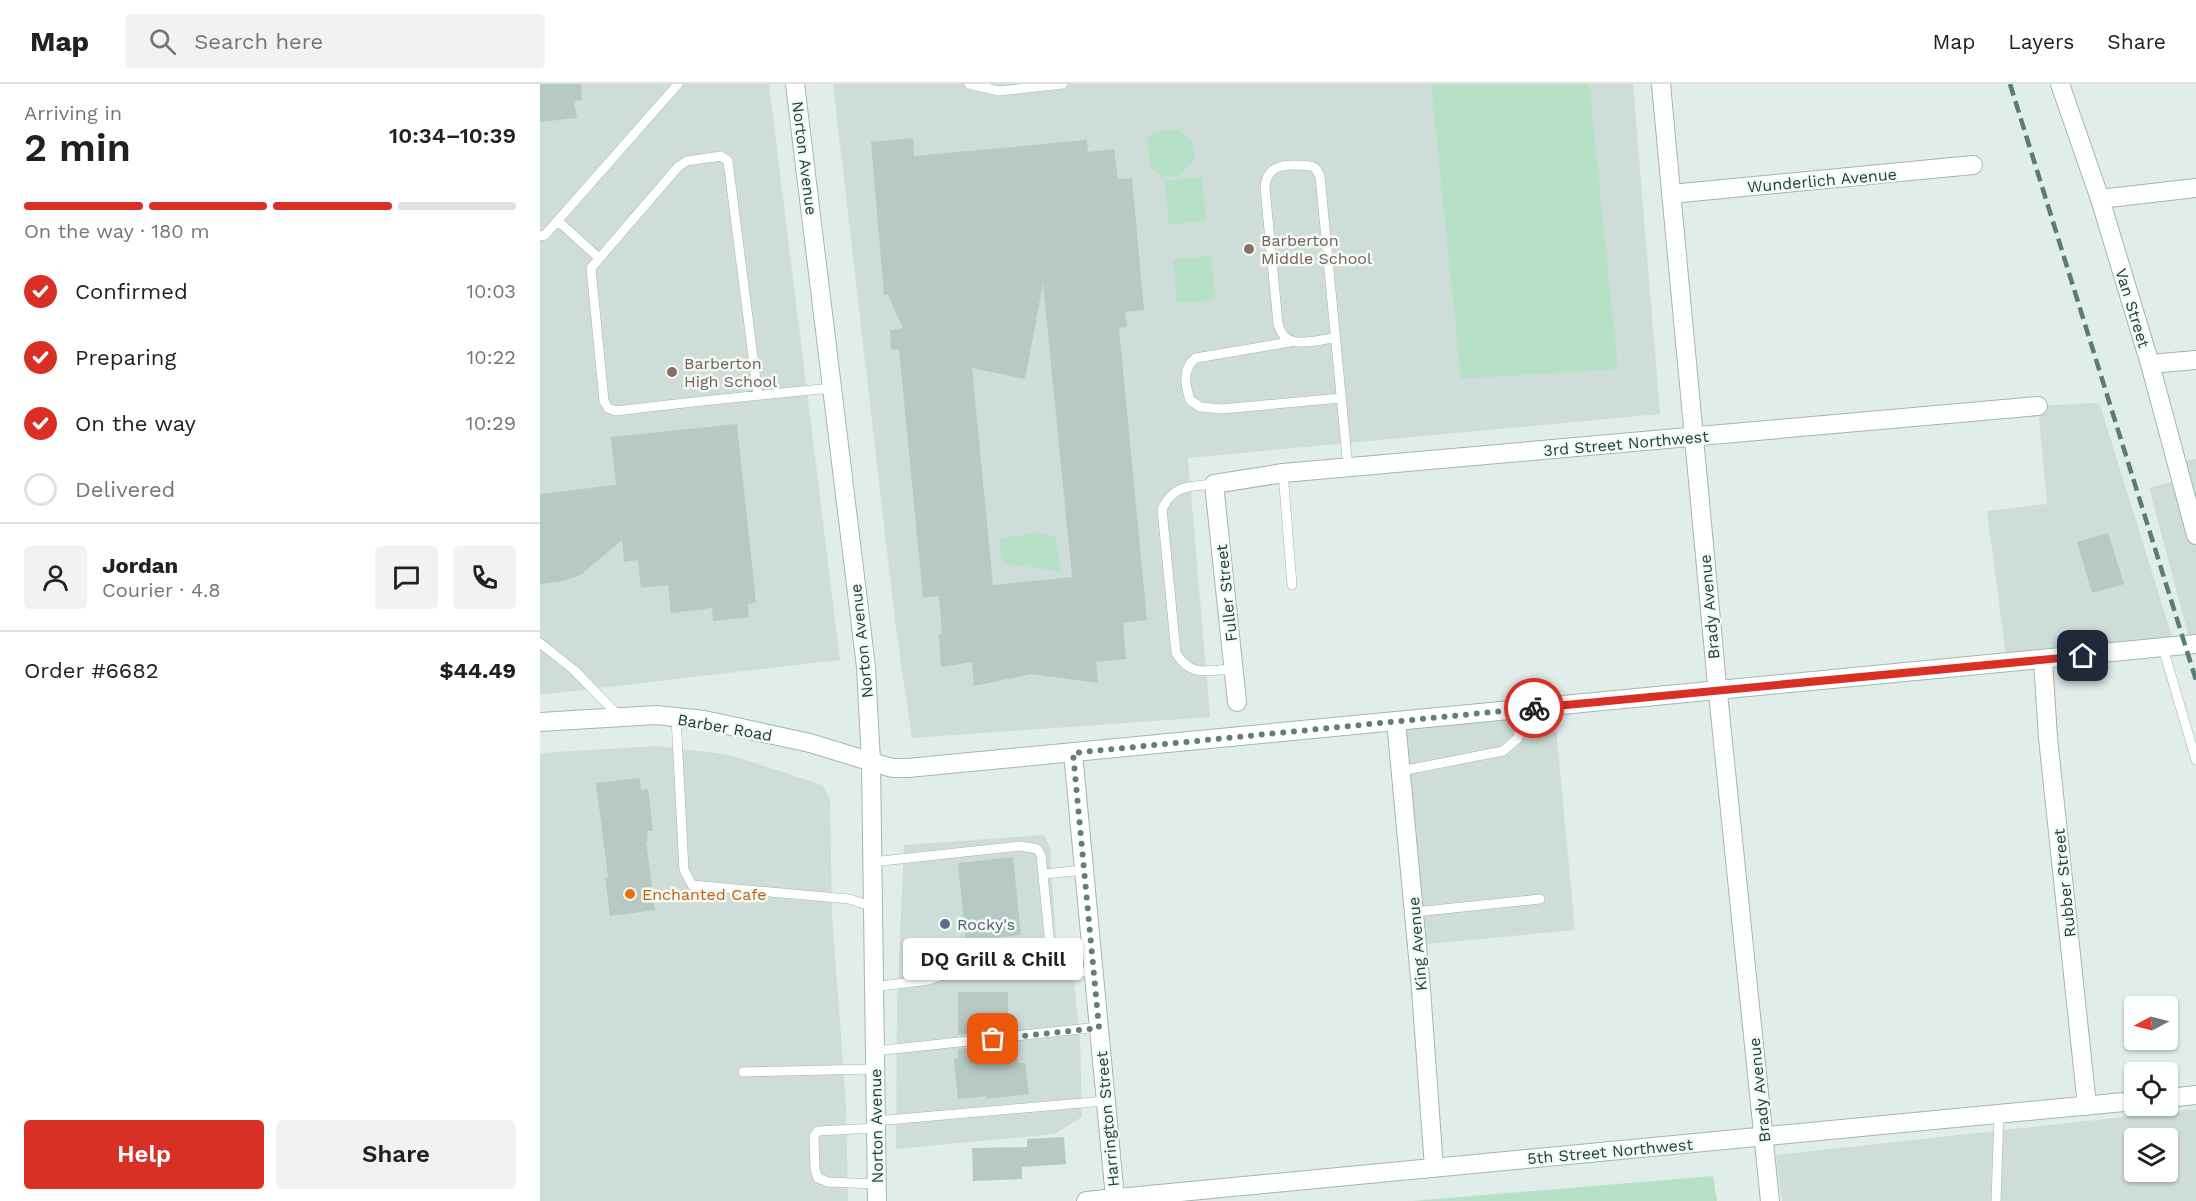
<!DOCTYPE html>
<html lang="en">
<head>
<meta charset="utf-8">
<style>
  :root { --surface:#fff; --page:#f2f2f2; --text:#202124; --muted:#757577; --line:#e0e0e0; --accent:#d93025 }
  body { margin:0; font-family:"Work Sans",sans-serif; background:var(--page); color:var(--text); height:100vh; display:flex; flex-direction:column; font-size:22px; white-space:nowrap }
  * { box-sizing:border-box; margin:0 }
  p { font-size:20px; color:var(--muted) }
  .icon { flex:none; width:33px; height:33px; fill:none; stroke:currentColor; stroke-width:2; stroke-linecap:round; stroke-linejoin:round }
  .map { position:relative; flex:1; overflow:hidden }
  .panel { display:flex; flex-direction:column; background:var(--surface); width:540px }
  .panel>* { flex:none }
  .needle { width:39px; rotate:263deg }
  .controls { position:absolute; left:1584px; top:912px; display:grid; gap:12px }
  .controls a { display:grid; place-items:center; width:54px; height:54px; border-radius:6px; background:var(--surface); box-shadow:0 2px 4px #0004; font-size:30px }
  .pin { position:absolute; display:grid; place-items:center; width:51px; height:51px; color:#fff; margin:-26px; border-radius:12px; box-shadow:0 3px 9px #0006 }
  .courier { position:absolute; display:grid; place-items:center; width:60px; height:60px; margin:-30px; border:4px solid #d93025; border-radius:50%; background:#fff; color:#222; box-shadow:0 2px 8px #0007 }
  .bubble { position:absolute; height:42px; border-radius:6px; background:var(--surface); box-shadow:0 2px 4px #0004; font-size:20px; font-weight:600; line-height:42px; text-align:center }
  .summary em { font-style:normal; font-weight:600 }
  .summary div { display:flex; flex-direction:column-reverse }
  .summary { display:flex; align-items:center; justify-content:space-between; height:102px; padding:0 24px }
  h1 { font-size:39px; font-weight:600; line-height:45px }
  .bar { display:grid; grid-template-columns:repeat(4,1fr); gap:9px 6px; align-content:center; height:72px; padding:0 24px }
  .bar i { height:8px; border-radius:4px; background:var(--line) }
  .bar .current { background:var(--accent) }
  .bar p { grid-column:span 4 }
  .line { display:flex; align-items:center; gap:15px; padding:0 24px; border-top:2px solid var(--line) }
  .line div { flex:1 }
  .round { display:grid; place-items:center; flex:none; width:63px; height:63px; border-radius:6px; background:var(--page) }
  ol { padding:0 24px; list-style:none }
  li { display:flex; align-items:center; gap:18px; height:66px }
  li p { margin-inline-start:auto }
  li .icon { padding:6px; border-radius:50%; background:var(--accent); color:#fff; stroke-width:4 }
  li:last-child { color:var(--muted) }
  li i { width:33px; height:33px; border:3px solid var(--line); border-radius:50% }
  .button { display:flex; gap:12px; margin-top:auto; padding:12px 24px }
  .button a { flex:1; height:69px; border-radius:6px; background:var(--accent); color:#fff; font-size:24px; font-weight:600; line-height:69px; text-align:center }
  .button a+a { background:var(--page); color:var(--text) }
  header { display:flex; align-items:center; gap:36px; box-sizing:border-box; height:84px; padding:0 30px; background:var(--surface); border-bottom:2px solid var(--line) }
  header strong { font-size:28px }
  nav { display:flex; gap:33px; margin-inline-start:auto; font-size:21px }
  .search { width:420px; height:54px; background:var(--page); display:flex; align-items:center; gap:15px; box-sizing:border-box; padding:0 21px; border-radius:6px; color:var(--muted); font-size:22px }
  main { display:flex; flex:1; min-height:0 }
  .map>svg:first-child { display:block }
  .built { fill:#cfddd8; fill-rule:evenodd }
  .green { fill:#b7e1c7 }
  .building { fill:#b6c9c2; fill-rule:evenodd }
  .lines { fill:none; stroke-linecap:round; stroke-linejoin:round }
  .lane-casing { stroke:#a3b6b1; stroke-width:10 }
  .street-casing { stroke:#a3b6b1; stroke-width:20 }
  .secondary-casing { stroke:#9ebab3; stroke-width:20 }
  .lane { stroke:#fff; stroke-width:9 }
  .street { stroke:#fff; stroke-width:18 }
  .secondary { stroke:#fff; stroke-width:18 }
  .rail { stroke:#597c76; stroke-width:4.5; stroke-dasharray:12 6; stroke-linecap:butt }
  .done { stroke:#637d78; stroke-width:6; stroke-dasharray:0 10.8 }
  .route { stroke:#d93025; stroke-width:8 }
  .education-dot { fill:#8d6e63; stroke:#f2f9f6; stroke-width:2 }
  .food-dot { fill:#e8710a; stroke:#f2f9f6; stroke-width:2 }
  .service-dot { fill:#5c6f8a; stroke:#f2f9f6; stroke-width:2 }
  .labels { text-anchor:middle; stroke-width:5; stroke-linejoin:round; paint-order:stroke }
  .street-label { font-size:16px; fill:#1f403b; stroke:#f2f9f6 }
  .education-label { font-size:16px; fill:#785e54; stroke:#f2f9f6; text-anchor:start }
  .food-label { font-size:16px; fill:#c56008; stroke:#f2f9f6; text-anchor:start }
  .service-label { font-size:16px; fill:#4e5e75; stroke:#f2f9f6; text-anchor:start }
</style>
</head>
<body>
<header>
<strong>Map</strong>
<div class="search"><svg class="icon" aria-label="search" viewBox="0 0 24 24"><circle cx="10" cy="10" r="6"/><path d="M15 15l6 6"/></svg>Search here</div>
<nav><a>Map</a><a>Layers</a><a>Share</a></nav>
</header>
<main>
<section class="panel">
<div class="summary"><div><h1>2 min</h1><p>Arriving in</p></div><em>10:34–10:39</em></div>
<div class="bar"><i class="current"></i><i class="current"></i><i class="current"></i><i></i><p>On the way · 180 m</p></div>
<ol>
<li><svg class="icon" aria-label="check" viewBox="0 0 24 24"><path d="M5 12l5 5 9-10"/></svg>Confirmed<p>10:03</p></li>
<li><svg class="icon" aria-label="check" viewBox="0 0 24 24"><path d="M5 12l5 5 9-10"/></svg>Preparing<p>10:22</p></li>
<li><svg class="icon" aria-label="check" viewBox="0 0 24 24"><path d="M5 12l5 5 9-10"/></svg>On the way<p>10:29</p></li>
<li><i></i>Delivered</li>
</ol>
<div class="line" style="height:108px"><a class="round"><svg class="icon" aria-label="person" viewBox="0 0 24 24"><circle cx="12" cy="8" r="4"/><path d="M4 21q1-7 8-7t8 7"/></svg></a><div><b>Jordan</b><p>Courier · 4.8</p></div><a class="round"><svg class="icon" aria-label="chat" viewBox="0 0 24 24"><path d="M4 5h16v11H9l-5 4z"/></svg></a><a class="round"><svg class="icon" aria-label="phone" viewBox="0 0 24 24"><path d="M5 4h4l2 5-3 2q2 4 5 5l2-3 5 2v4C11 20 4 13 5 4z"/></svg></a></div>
<div class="line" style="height:78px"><div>Order #6682</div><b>$44.49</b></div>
<div class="button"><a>Help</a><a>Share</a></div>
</section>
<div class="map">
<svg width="1656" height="1117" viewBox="0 0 1656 1117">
  <rect width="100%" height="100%" fill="#e1ede9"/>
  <path class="built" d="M0 0H229L300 576 0 611Z
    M293 0H1093L1120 330 648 374 670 633 372 654 356 545Z
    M1554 319 1560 321 1635 562 1467 580 1447 427 1507 420 1498 322Z
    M1656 375V560L1651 561 1609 404 1640 395 1635 378Z
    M1014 623 1035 846 877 861 856 637Z
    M116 662 176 669 197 673 282 701 290 715 292 831 306 1020 308 1117H0V669Z
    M504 751 510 764 517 866 531 871 540 956 542 1033 515 1050 356 1065 357 919 364 761Z
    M1656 1025V1117H1242L1236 1071ZM1594 1054H1628V1088H1594Z"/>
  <path class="green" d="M891 0H1049L1078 285 921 295Z
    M638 45 653 59 655 75 638 92 623 93 610 83 607 54 613 48Z
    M662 93 666 137 629 141 624 97Z
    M671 172 675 216 637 219 633 175Z
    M498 448 516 453 521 488 462 479 459 455Z
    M1173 1092 1177 1117H872Z"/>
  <path class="building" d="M0 0H41L42 16 34 17 37 34 0 38Z
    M373 54 374 72 547 56 548 68 574 65 578 95 592 94 604 226 585 228 587 243 579 244 607 536 583 539 586 575 556 578 558 599 491 590 434 602 432 578 401 583 399 550H402L399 512 383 514 359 265 351 266 350 246 363 244 348 211H344L331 58ZM503 199 532 493 453 501 432 284 485 295Z
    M197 340 216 519 208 520 209 533 173 537 172 524 131 529 128 501 101 504 98 476 84 478 82 456 42 490 24 497 0 500V410L76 401 71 353Z
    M1568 449 1584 500 1552 509 1537 458Z
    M100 694 101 706 108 705 113 747H107L108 757H106L115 826 70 832 65 793H68L56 699Z
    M473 773 481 851 426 857 418 779Z
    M418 908H468V946L418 951Z
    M468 960V966L477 965 478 979H485L489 1010 446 1015V1012L418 1015 414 975 418 974V965Z
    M524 1053 526 1080 482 1083V1095L433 1097 432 1064 487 1063V1055Z"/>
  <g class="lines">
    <defs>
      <path id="lane" d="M429 0 459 7 523 0
        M18 137 59 174
        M0 152 5 151 138 0
        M795 254C773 256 745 268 738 240L725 104C726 78 750 80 771 82L775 84 780 92 808 384
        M750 258 656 274C642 284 645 301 650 316L660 323 682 325 801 314
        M218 312 188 77 181 72 147 77 138 83 51 184 64 317 68 324 76 327C148 318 220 311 293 304
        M743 389 752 501
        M674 400C650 403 634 400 622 425L636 569C651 594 668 586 694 585
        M0 559 34 586 79 632
        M1623 564 1656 676
        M136 633 144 786 152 801 309 815 334 823
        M861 687 963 667 978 654 981 638 980 626
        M332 778 481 762 497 765 501 771 513 891
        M503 790 544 786
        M874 828 1000 815
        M333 903 389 896 420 885 484 880 513 891 553 887
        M335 967 559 943
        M203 988 335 985
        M336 1037 565 1017
        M336 1044 278 1047 274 1052 275 1085 278 1094 288 1098 336 1100
        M1456 1117 1459 1030"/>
      <path id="street" d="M1121 0 1176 590 1230 1117
        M1520 0 1560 115 1610 280 1656 451
        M1131 110 1433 81
        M1560 115 1656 104
        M1610 280 1656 276
        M1503 576 1508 654 1547 1022
        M697 618 674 400 743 389 1498 322
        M856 637 881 905 894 1084
        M533 669 575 1114
        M1628 1014 1656 1011
        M546 1117 1594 1017"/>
      <path id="secondary" d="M255 0 326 583 331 678 337 1117
        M0 638 116 631 164 636 270 659 352 684H368L1656 560"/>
    </defs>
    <use href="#lane" class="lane-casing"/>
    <use href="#street" class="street-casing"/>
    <use href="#secondary" class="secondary-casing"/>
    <use href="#lane" class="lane"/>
    <use href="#street" class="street"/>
    <use href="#secondary" class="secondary"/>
    <path class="rail" d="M1470 0 1656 596"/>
  </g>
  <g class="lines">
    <path class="done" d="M453 955 559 944 533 669 994 624"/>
    <path class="route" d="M994 624 1543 572"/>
  </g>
  <g class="education-dot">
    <circle cx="709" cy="165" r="6"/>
    <circle cx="132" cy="288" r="6"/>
  </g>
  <circle class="food-dot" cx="90" cy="810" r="6"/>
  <circle class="service-dot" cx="405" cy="840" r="6"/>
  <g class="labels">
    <g class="street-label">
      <text transform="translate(265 74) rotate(83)" y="6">Norton Avenue</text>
      <text transform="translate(1282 96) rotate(-5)" y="6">Wunderlich Avenue</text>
      <text transform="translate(1593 224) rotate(73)" y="6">Van Street</text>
      <text transform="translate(1086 359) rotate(-5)" y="6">3rd Street Northwest</text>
      <text transform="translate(686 509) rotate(-96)" y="6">Fuller Street</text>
      <text transform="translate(1169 523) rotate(-95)" y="6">Brady Avenue</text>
      <text transform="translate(321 557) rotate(-96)" y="6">Norton Avenue</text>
      <text transform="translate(185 643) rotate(10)" y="6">Barber Road</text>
      <text transform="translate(1524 799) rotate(-96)" y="6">Rubber Street</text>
      <text transform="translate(877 860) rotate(-95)" y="6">King Avenue</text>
      <text transform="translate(1219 1006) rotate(-96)" y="6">Brady Avenue</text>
      <text transform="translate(567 1035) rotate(-95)" y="6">Harrington Street</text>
      <text transform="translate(336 1042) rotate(-91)" y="6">Norton Avenue</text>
      <text transform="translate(1070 1067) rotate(-5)" y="6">5th Street Northwest</text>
    </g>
    <g class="education-label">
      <text x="721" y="162">Barberton<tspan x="721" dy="18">Middle School</tspan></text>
      <text x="144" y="285">Barberton<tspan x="144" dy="18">High School</tspan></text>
    </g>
    <g class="food-label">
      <text x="102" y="816">Enchanted Cafe</text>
    </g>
    <g class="service-label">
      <text x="417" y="846">Rocky's</text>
    </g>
  </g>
</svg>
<div class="controls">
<a><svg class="needle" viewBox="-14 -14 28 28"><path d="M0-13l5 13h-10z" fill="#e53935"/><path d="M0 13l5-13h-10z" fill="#757577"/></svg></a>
<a><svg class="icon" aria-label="locate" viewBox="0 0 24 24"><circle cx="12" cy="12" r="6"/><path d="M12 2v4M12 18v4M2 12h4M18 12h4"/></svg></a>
<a><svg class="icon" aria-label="layers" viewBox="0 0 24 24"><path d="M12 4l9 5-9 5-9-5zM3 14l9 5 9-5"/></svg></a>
</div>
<div class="pin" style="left:453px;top:955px;background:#ea580c"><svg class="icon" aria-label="bag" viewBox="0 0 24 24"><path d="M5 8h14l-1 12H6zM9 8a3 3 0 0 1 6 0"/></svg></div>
<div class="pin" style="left:1543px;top:572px;background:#1f2937"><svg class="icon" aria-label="home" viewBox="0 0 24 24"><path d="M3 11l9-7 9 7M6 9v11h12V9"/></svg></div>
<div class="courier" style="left:994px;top:624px"><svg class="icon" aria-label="bike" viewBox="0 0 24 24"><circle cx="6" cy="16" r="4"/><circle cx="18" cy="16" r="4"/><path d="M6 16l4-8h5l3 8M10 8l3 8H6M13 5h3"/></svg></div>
<div class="bubble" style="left:363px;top:854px;width:180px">DQ Grill &amp; Chill</div>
</div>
</main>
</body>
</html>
